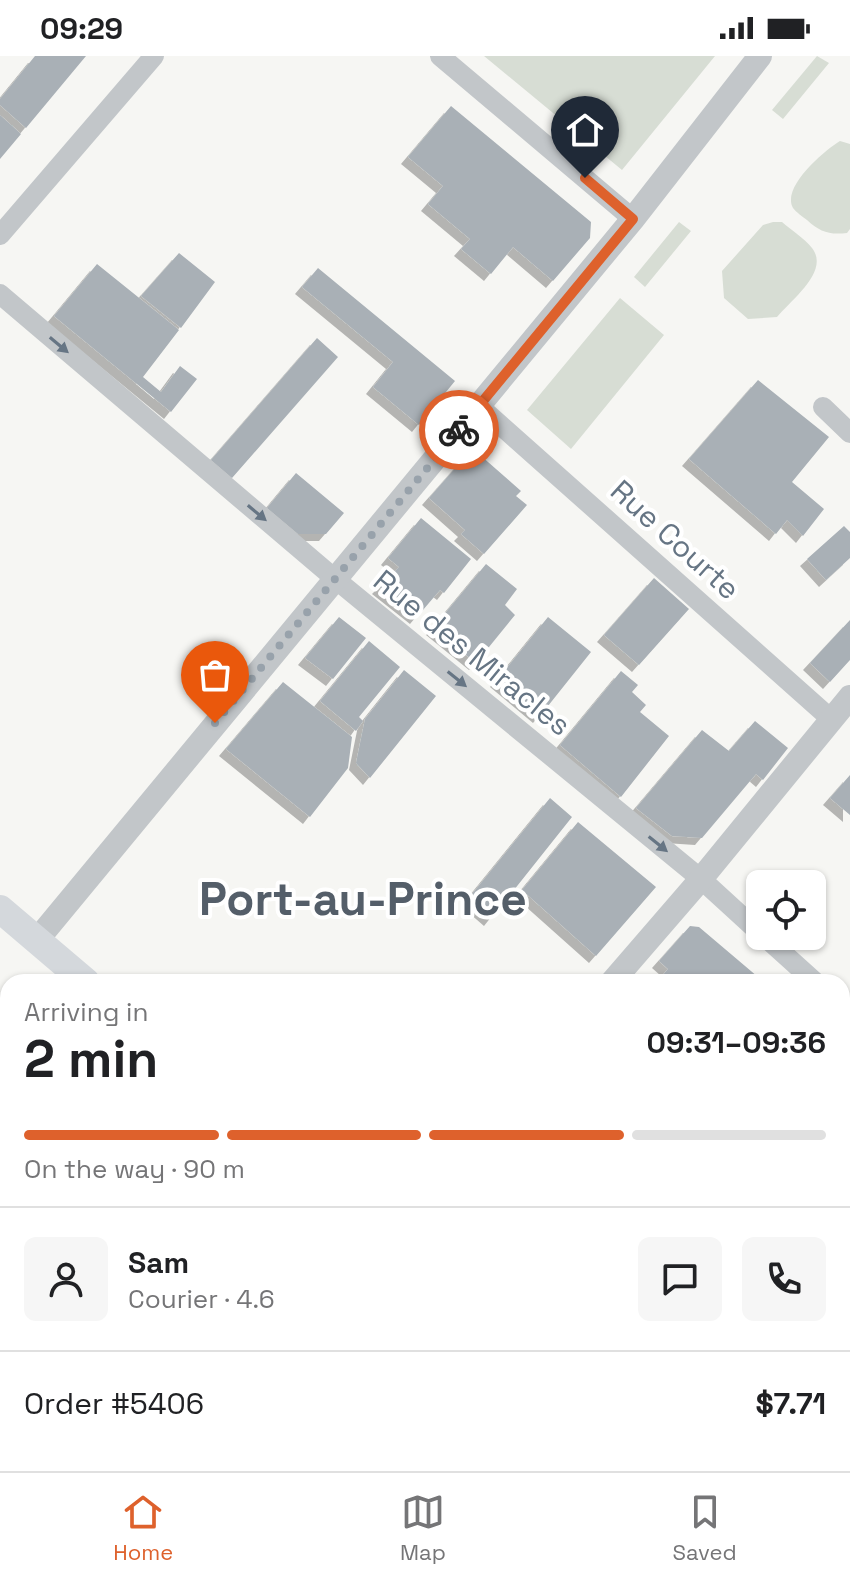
<!DOCTYPE html>
<html lang="en">
<head>
<meta charset="utf-8">
<style>
  :root { --surface:#fff; --page:#f6f6f6; --text:#202124; --muted:#757577; --line:#e0e0e0; --accent:#de612c }
  body { margin:0; font-family:"Space Grotesk",sans-serif; background:var(--page); color:var(--text); height:100vh; display:flex; flex-direction:column; font-size:30px; white-space:nowrap }
  * { box-sizing:border-box; margin:0 }
  p { font-size:26px; color:var(--muted) }
  .icon { flex:none; width:44px; height:44px; fill:none; stroke:currentColor; stroke-width:2; stroke-linecap:round; stroke-linejoin:round }
  .map { position:relative; flex:1; overflow:hidden }
  .panel { position:absolute; left:0px; top:918px; width:850px; height:498px; display:flex; flex-direction:column; background:var(--surface); border-radius:24px 24px 0 0; box-shadow:0 2px 6px #0004 }
  .panel>* { flex:none }
  .fabs { position:absolute; left:746px; top:814px; display:grid; gap:16px }
  .fabs a { display:grid; place-items:center; width:80px; height:80px; border-radius:12px; background:var(--surface); box-shadow:0 2px 6px #0004; font-size:40px }
  .pin { position:absolute; display:grid; place-items:center; width:68px; height:68px; color:#fff; margin:-82px -34px; border-radius:50% 50% 50% 0; rotate:-45deg; box-shadow:0 0 8px #0007 }
  .pin .icon { rotate:45deg }
  .courier { position:absolute; display:grid; place-items:center; width:80px; height:80px; margin:-40px; border:6px solid #de612c; border-radius:50%; background:#fff; color:#222; box-shadow:0 2px 10px #0007 }
  .head em { font-style:normal; font-weight:700 }
  .head div { display:flex; flex-direction:column-reverse }
  .head { display:flex; align-items:center; justify-content:space-between; height:136px; padding:0 24px }
  h1 { font-size:52px; font-weight:700; line-height:60px }
  .bar { display:grid; grid-template-columns:repeat(4,1fr); gap:12px 8px; align-content:center; height:96px; padding:0 24px }
  .bar i { height:10px; border-radius:6px; background:var(--line) }
  .bar .active { background:var(--accent) }
  .bar p { grid-column:span 4 }
  .line { display:flex; align-items:center; gap:20px; padding:0 24px; border-top:2px solid var(--line) }
  .line div { flex:1 }
  .round { display:grid; place-items:center; flex:none; width:84px; height:84px; border-radius:12px; background:var(--page) }
  .status { display:flex; justify-content:space-between; align-items:center; height:56px; padding:0 40px; background:var(--surface); direction:ltr }
  .status svg { height:22px; fill:currentColor }
  .menu { display:flex; justify-content:space-around; align-items:center; height:112px; border-top:2px solid var(--line); background:var(--surface); font-size:22px; color:var(--muted) }
  .menu a { display:grid; justify-items:center; gap:4px }
  .menu .active { color:var(--accent) }
  .map>svg:first-child { display:block }
  .green { fill:#d7ddd4 }
  .building { fill:#a9b0b6; filter:url(#shadow) }
  .lines { fill:none; stroke-linecap:round; stroke-linejoin:round }
  .minor { stroke:#c2c6c9; stroke-width:20 }
  .tertiary { stroke:#c2c6c9; stroke-width:24 }
  .secondary { stroke:#d4d8dc; stroke-width:28 }
  .oneway { fill:#667584 }
  .done { stroke:#98a2ab; stroke-width:8; stroke-dasharray:0 14.4 }
  .route { stroke:#de612c; stroke-width:10 }
  .labels { text-anchor:middle; stroke-width:8; stroke-linejoin:round; paint-order:stroke }
  .street-label { font-size:30px; fill:#667584; stroke:#fff }
  .town-label { font-size:46px; font-weight:bold; fill:#545e69; stroke:#fff }
</style>
</head>
<body>
<div class="status"><b>09:29</b><svg viewBox="0 0 49 12"><path d="M0 12V9h3v3zM5 12V6h3v6zM10 12V3h3v9zM15 12V0h3v12zM26 1h20v11H26zM47 4h2v5h-2z"/></svg></div>
<div class="map">
<svg width="850" height="1415" viewBox="0 0 850 1415">
  <defs>
    <filter id="shadow"><feDropShadow dx="-7" dy="7" stdDeviation="0" flood-color="#0004"/></filter>
  </defs>
  <rect width="100%" height="100%" fill="#f6f6f3"/>
  <path class="green" d="M484 0H715L622 114Z
    M817 0 829 7 783 63 772 54Z
    M840 85 850 88V173L847 177C829 179 820 176 807 164 803 161 796 156 793 152 781 131 825 94 840 85Z
    M679 166 691 175 645 231 634 221Z
    M773 166H782C791 174 804 182 812 192 830 215 792 243 777 261L748 263 724 242 722 215 763 169Z
    M620 242 664 279 571 393 527 354Z"/>
  <path class="building" d="M35 0H86L26 72 0 49V43Z
    M451 50 591 166 590 182 553 225 513 191 491 218 461 193 470 183 428 148 443 130 408 101Z
    M0 59 21 78 0 103Z
    M179 197 215 226 181 272 141 240Z
    M97 208 179 274 143 321 161 336 180 310 197 323 171 356 54 260Z
    M318 212 455 325 419 369 373 331 393 306 302 231Z
    M317 282 338 301 232 422 211 404Z
    M758 324 829 381 792 426 824 453 803 480 787 464 776 478 689 403Z
    M480 399 521 435 516 440 527 449 484 498 461 478 465 474 429 442 466 400 474 406Z
    M296 417 344 457 326 478H298L267 452Z
    M421 462 471 503 444 537 440 534 417 561 379 531 399 511 388 502Z
    M844 470 850 476V502L826 524 807 503Z
    M486 508 517 533 505 549 515 559 476 607 433 572Z
    M654 522 689 553 639 609 604 579Z
    M339 561 366 582 333 623 305 602Z
    M548 561 591 596 540 660 497 624Z
    M850 564V604L830 626 810 607Z
    M369 585 400 611 359 661 363 665 356 675 320 645Z
    M404 614 436 640 370 722 356 707 365 663Z
    M621 615 638 629 632 636 646 649 640 656 669 680 621 741 560 689Z
    M283 626 352 681 348 712 310 761 226 693Z
    M755 665 788 692 763 724 756 718 702 782 672 780 636 752 702 674 729 695Z
    M850 719V759L830 742Z
    M550 742 572 761 491 863 468 843Z
    M578 766 656 831 596 900 522 834Z
    M690 870 699 871 758 921 754 926H657L668 913 659 905Z
    M0 985 8 992 0 1004Z
    M842 990 850 997V1039L842 1048Z
    M842 1069 850 1075V1130L842 1140Z
    M8 1077V1106L0 1099V1087Z
    M0 1125 8 1132 1 1144 8 1150V1194L0 1187Z
    M850 1133V1174L842 1184V1142Z
    M850 1178V1209L842 1203V1187Z
    M0 1193 8 1199V1217L0 1211Z
    M842 1227 850 1234V1268L842 1261Z
    M8 1230V1287L0 1280V1241Z
    M683 1408H722L730 1415H691Z
    M739 1408H748L757 1415H733Z"/>
  <g class="lines">
    <path class="minor" d="M440 0 633 163
      M0 179 154 0
      M0 238 334 522 701 823 760 877
      M479 350 831 663
      M823 351 850 377
      M764 880 815 926
      M842 951 850 958
      M0 1018 8 1008"/>
    <path class="tertiary" d="M37 884 633 163 760 0
      M612 926 701 823 850 641
      M197 1415 203 1408"/>
    <path class="secondary" d="M0 853 86 926
      M650 1408 658 1415"/>
  </g>
  <defs><path id="oneway-solid" d="M-6-.8H1V-3.2L6.5 0L1 3.2V.8H-6Z" transform="scale(2)"/></defs>
  <g class="oneway">
    <use href="#oneway-solid" transform="translate(59 289) rotate(40)"/>
    <use href="#oneway-solid" transform="translate(257 457) rotate(40)"/>
    <use href="#oneway-solid" transform="translate(457 623) rotate(39)"/>
    <use href="#oneway-solid" transform="translate(658 788) rotate(39)"/>
  </g>
  <g class="lines">
    <path class="done" d="M215 667 459 374"/>
    <path class="route" d="M459 374 633 163 585 122"/>
  </g>
  <g class="labels">
    <g class="street-label">
      <text transform="translate(675 484) rotate(42)" y="10">Rue Courte</text>
      <text transform="translate(472 597) rotate(39)" y="10">Rue des Miracles</text>
    </g>
    <g class="town-label">
      <text x="363" y="859">Port-au-Prince</text>
    </g>
  </g>
</svg>
<div class="fabs">
<a><svg class="icon" aria-label="locate" viewBox="0 0 24 24"><circle cx="12" cy="12" r="6"/><path d="M12 2v4M12 18v4M2 12h4M18 12h4"/></svg></a>
</div>
<div class="pin" style="left:215px;top:667px;background:#ea580c"><svg class="icon" aria-label="bag" viewBox="0 0 24 24"><path d="M5 8h14l-1 12H6zM9 8a3 3 0 0 1 6 0"/></svg></div>
<div class="pin" style="left:585px;top:122px;background:#1f2937"><svg class="icon" aria-label="home" viewBox="0 0 24 24"><path d="M3 11l9-7 9 7M6 9v11h12V9"/></svg></div>
<div class="courier" style="left:459px;top:374px"><svg class="icon" aria-label="bike" viewBox="0 0 24 24"><circle cx="6" cy="16" r="4"/><circle cx="18" cy="16" r="4"/><path d="M6 16l4-8h5l3 8M10 8l3 8H6M13 5h3"/></svg></div>
<section class="panel">
<div class="head"><div><h1>2 min</h1><p>Arriving in</p></div><em>09:31–09:36</em></div>
<div class="bar"><i class="active"></i><i class="active"></i><i class="active"></i><i></i><p>On the way · 90 m</p></div>
<div class="line" style="height:144px"><a class="round"><svg class="icon" aria-label="person" viewBox="0 0 24 24"><circle cx="12" cy="8" r="4"/><path d="M4 21q1-7 8-7t8 7"/></svg></a><div><b>Sam</b><p>Courier · 4.6</p></div><a class="round"><svg class="icon" aria-label="chat" viewBox="0 0 24 24"><path d="M4 5h16v11H9l-5 4z"/></svg></a><a class="round"><svg class="icon" aria-label="phone" viewBox="0 0 24 24"><path d="M5 4h4l2 5-3 2q2 4 5 5l2-3 5 2v4C11 20 4 13 5 4z"/></svg></a></div>
<div class="line" style="height:104px"><div>Order #5406</div><b>$7.71</b></div>
</section>
</div>
<nav class="menu">
<a class="active"><svg class="icon" aria-label="home" viewBox="0 0 24 24"><path d="M3 11l9-7 9 7M6 9v11h12V9"/></svg>Home</a>
<a><svg class="icon" aria-label="map" viewBox="0 0 24 24"><path d="M3 6l6-2 6 2 6-2v14l-6 2-6-2-6 2zM9 4v14M15 6v14"/></svg>Map</a>
<a><svg class="icon" aria-label="saved" viewBox="0 0 24 24"><path d="M7 4h10v16l-5-4-5 4z"/></svg>Saved</a>
</nav>
</body>
</html>
